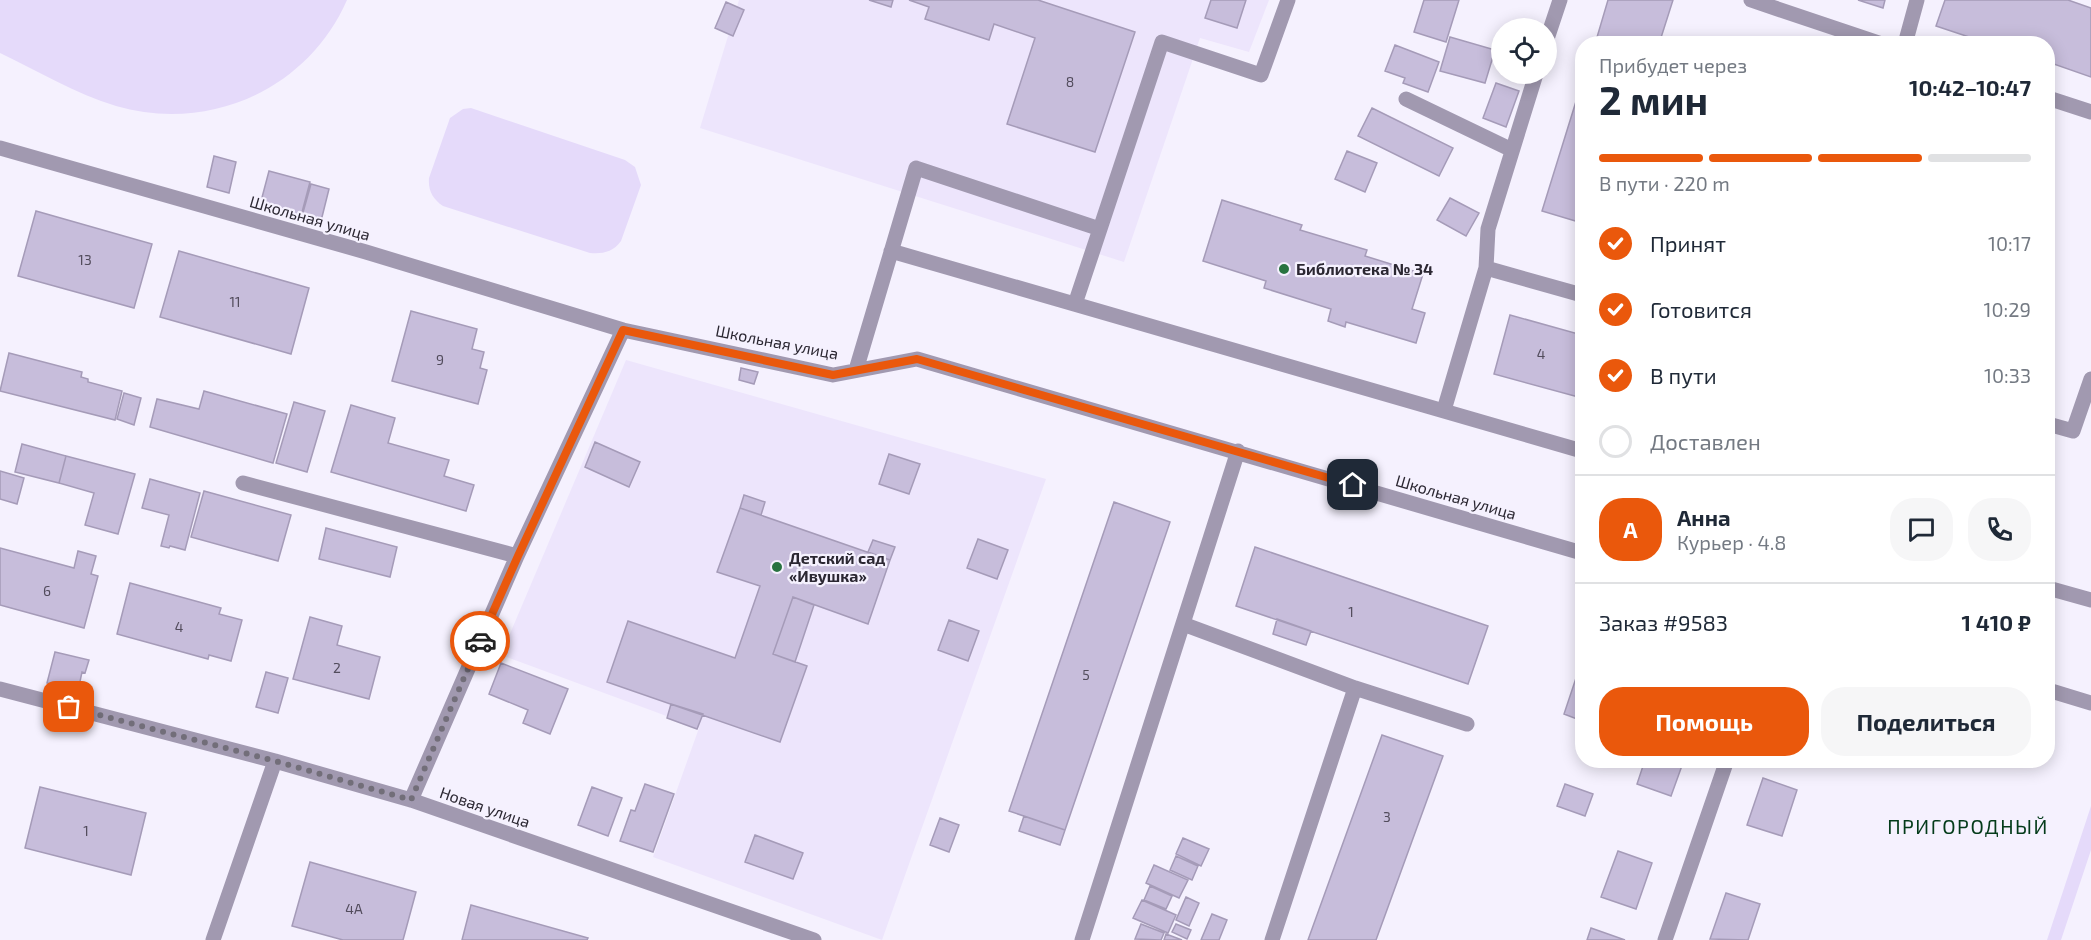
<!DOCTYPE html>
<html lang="ru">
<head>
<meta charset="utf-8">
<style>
  :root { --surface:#fff; --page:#f6f6f7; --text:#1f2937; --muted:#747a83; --line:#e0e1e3; --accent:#ea580c }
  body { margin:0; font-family:"Exo 2",sans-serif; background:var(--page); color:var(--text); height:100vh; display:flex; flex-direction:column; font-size:22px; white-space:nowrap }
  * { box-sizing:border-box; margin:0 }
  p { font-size:20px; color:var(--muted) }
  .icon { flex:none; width:33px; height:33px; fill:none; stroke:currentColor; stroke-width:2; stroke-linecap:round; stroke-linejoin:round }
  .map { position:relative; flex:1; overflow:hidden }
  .side { position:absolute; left:1575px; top:36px; width:480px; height:732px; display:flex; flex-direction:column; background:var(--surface); border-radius:24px; box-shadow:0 3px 15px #0003 }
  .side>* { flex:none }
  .controls { position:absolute; left:1491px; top:18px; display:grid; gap:12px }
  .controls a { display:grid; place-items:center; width:66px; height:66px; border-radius:50%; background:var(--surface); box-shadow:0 3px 15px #0003; font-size:30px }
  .pin { position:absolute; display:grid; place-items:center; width:51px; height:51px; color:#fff; margin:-26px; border-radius:12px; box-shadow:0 3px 9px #0006 }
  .courier { position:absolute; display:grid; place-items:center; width:60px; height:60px; margin:-30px; border:4px solid #ea580c; border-radius:50%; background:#fff; color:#222; box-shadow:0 2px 8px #0007 }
  .overview em { font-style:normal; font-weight:700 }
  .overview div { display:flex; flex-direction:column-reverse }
  .overview { display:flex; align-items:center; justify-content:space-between; height:102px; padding:0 24px }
  h1 { font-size:39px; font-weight:700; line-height:45px }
  .bar { display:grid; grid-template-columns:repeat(4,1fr); gap:9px 6px; align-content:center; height:72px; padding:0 24px }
  .bar i { height:8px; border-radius:4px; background:var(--line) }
  .bar .current { background:var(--accent) }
  .bar p { grid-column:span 4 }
  .line { display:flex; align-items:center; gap:15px; padding:0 24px; border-top:2px solid var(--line) }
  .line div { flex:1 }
  .round { display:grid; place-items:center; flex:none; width:63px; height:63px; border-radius:24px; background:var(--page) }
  ol { padding:0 24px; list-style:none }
  li { display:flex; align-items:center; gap:18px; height:66px }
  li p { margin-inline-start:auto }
  li .icon { padding:6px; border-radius:50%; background:var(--accent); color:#fff; stroke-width:4 }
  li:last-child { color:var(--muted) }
  li i { width:33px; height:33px; border:3px solid var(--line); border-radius:50% }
  .button { display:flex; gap:12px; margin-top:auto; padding:12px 24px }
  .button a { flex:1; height:69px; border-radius:24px; background:var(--accent); color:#fff; font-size:24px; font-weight:700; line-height:69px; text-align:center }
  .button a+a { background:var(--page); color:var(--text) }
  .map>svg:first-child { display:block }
  .built { fill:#ede5fc }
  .green { fill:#e5dafa }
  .building { fill:#c7bddb; stroke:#a59bb8; stroke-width:1.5 }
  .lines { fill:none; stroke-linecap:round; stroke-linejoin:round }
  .minor { stroke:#a199b0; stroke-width:15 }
  .done { stroke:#726e79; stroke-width:6; stroke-dasharray:0 10.8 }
  .route { stroke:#ea580c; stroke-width:8 }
  .poi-dot { fill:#287340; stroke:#f5f1fe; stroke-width:2 }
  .labels { text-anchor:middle; stroke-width:4.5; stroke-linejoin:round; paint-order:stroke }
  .number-label { font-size:14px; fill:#524c5c }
  .street-label { font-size:16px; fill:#2b2732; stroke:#f5f1fe }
  .poi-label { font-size:16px; font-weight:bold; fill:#2b2732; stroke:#f5f1fe; text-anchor:start }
  .quarter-label { font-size:20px; letter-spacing:1.5px; fill:#043b1a; stroke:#f5f1fe }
</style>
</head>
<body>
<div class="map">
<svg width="2091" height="940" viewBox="0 0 2091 940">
  <rect width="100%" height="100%" fill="#f5f1fe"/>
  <path class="built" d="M739 0H1269L1249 52 1200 38 1124 262 700 128Z
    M626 360 1046 479 882 940 653 857 699 728 501 655Z"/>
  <path class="green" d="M0 0H347C308 89 210 133 116 106 76 94 38 71 0 53Z
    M471 108 625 160 635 167 641 185 621 241C613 252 603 254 590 253L443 206C433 199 428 191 429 178L450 118 463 109Z
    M2091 806V850L2061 940H2047Z"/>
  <path class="building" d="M869 0H893L891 7Z
    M909 0H1038L1135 32 1095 152 1007 124 1035 38 994 24 989 40 925 19 929 7Z
    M1211 0H1246L1237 28 1205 18Z
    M1424 0H1459L1446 42 1414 32Z
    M1608 0H1673L1659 44H1595Z
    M1858 0H1885L1883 8Z
    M1945 0H2068L2091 8V77L2048 62V44H1990L1936 26Z
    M726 2 744 10 733 36 715 28Z
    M1450 37 1495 50 1485 83 1440 71Z
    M1395 45 1439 62 1428 92 1403 83 1405 78 1385 71Z
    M1582 82V223L1542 211Z
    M1496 83 1519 91 1506 127 1483 118Z
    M1372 108 1453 148 1439 176 1358 136Z
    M1347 151 1377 163 1365 192 1335 179Z
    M214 156 236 162 229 193 207 187Z
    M269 171 310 182 301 216 260 205Z
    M311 184 329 189 321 221 302 216Z
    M1450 198 1479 213 1466 236 1437 220Z
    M1222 200 1302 225 1300 230 1367 250 1365 256 1423 274 1412 309 1425 313 1416 343 1346 322 1345 327 1328 321 1331 309 1264 288 1266 281 1203 261Z
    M36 211 152 244 134 308 18 276Z
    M179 251 309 288 291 354 160 317Z
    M411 311 477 329 472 349 484 352 480 368 487 370 478 404 392 381Z
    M1510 315 1582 335V398L1494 374Z
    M9 353 82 372 81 377 88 379V382L122 391 115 420 0 391Z
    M741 368 758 372 754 384 739 380Z
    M204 391 287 414 273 463 150 427 157 399 199 409Z
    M124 393 141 398 134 425 117 419Z
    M294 402 325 411 307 472 276 463Z
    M351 405 395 418 388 443 449 460 444 476 474 485 466 511 331 472Z
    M595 442 640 462 629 487 585 467Z
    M22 444 66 456 59 483 15 472Z
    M889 454 920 464 909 494 879 484Z
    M66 456 135 474 118 534 85 525 94 493 59 483Z
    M0 471 24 478 17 504 0 499Z
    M150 479 200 493 185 550 170 546 169 548 161 546 169 515 142 508Z
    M204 491 291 515 278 561 191 537Z
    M744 495 765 502 761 515 740 508Z
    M1114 502 1170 522 1065 830 1009 811Z
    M740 508 890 560 868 624 793 597 773 654 807 666 780 742 607 682 628 621 735 658 760 586 717 572Z
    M326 528 397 547 390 577 319 559Z
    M978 539 1008 550 997 579 967 568Z
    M873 540 895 547 890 560 868 552Z
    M1255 547 1488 626 1468 684 1236 606Z
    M0 548 74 568 78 551 96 556 91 574 98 576 84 628 0 605Z
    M130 583 221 608 219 614 242 620 231 661 209 655 208 659 117 634Z
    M793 597 814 605 795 662 773 654Z
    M310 617 342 626 337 645 380 657 369 699 293 679Z
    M1277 619 1311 631 1306 645 1273 634Z
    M949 620 979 631 968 661 938 650Z
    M55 652 89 660 85 673 82 672 78 691 47 683Z
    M501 663 568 689 550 734 523 723 528 710 489 694Z
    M1580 666 1582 667V721L1564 714Z
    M266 672 288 678 278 713 256 707Z
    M671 704 703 714 697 729 667 718Z
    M1382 735 1443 756 1376 940H1308Z
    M1645 760H1684L1671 796 1637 784Z
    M1763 778 1797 790 1782 836 1747 825Z
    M645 784 674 794 653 852 620 841 631 810 635 811Z
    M1565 784 1593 794 1585 816 1557 806Z
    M40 787 146 813 131 875 25 848Z
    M592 787 622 798 608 836 578 825Z
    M1024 816 1065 830 1060 845 1019 831Z
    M940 818 959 825 949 852 930 845Z
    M755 835 803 853 793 879 745 862Z
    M1183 838 1209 849 1201 866 1176 854Z
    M1618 851 1652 863 1636 909 1601 897Z
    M1176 856 1198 866 1192 880 1170 870Z
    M310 862 416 892 403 940H343L292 926Z
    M1154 865 1188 880 1179 898 1146 883Z
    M1150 886 1172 896 1166 909 1144 900Z
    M1726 893 1760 904 1748 940 1710 939Z
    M1186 897 1199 903 1189 926 1176 920Z
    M1142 900 1176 915 1168 933 1133 918Z
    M471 905 588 938 587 940H462Z
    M1212 914 1227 920 1219 940H1201Z
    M1141 924 1164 933 1161 940 1135 939Z
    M1176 924 1191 930 1187 939 1172 932Z
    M1591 928 1625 940H1587Z
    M1166 934 1182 940H1164Z"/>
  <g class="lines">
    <path class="minor" d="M1751 0 1882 44
      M1546 42 1560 0
      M1905 44 1917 0
      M2048 98 2091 112
      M1406 99 1512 150
      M0 148 366 252 623 330 833 375 917 359 1582 553
      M891 251 1582 451
      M1486 268 1582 295
      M1075 304 1100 229
      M856 370 916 168 1100 229 1162 42 1261 75 1288 0
      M1444 410 1486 268 1488 229 1536 74
      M2048 424 2073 431 2091 379
      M243 483 517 556
      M2048 588 2091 600
      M1183 624 1355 688 1272 940
      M1355 688 1467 724
      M0 689 275 761 411 800 814 940
      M2048 690 2091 703
      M411 800 517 556 623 330
      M213 940 275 761
      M1082 940 1238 451
      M1665 940 1727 760"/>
  </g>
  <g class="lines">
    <path class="done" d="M69 707 275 761 411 800 480 641"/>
    <path class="route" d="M480 641 518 556 623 330 833 375 917 359 1353 485"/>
  </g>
  <g class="poi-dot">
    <circle cx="1284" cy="269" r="6"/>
    <circle cx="777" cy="567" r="6"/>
  </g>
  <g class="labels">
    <g class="number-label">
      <text x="1070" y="87">8</text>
      <text x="85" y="265">13</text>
      <text x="235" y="307">11</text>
      <text x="1541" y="359">4</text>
      <text x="440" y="365">9</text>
      <text x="47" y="596">6</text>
      <text x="1351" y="617">1</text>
      <text x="179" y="632">4</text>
      <text x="337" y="673">2</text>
      <text x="1086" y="680">5</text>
      <text x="1387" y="822">3</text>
      <text x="86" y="836">1</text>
      <text x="354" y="914">4А</text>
    </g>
    <g class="street-label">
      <text transform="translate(310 218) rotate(16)" y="6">Школьная улица</text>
      <text transform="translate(777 342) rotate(11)" y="6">Школьная улица</text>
      <text transform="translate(1456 497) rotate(16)" y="6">Школьная улица</text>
      <text transform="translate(485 807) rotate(19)" y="6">Новая улица</text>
    </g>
    <g class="poi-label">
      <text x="1296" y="275">Библиотека № 34</text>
      <text x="789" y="564">Детский сад<tspan x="789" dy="18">«Ивушка»</tspan></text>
    </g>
    <g class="quarter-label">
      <text x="1968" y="834">ПРИГОРОДНЫЙ</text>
    </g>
  </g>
</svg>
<div class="controls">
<a><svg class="icon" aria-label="locate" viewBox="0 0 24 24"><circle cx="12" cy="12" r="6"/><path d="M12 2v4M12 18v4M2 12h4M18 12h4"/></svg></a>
</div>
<div class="pin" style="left:69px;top:707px;background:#ea580c"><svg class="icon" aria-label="bag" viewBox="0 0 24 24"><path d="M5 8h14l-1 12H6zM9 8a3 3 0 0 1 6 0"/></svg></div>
<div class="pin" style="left:1353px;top:485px;background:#1f2937"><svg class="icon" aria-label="home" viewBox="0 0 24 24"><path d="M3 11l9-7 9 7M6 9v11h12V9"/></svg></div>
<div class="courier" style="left:480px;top:641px"><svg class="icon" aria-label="car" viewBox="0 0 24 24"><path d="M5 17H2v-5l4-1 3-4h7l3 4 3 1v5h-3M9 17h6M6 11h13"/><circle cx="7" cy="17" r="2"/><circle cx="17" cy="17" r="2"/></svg></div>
<section class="side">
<div class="overview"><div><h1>2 мин</h1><p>Прибудет через</p></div><em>10:42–10:47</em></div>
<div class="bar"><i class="current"></i><i class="current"></i><i class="current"></i><i></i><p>В пути · 220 m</p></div>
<ol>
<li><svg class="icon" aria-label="check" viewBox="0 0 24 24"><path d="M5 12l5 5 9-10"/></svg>Принят<p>10:17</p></li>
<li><svg class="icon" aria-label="check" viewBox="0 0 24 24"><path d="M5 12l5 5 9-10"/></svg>Готовится<p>10:29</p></li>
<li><svg class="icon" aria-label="check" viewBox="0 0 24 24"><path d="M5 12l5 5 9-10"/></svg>В пути<p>10:33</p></li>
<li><i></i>Доставлен</li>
</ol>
<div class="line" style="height:108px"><b class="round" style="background:var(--accent);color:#fff">А</b><div><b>Анна</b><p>Курьер · 4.8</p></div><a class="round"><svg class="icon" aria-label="chat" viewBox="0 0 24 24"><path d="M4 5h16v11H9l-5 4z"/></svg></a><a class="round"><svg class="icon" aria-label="phone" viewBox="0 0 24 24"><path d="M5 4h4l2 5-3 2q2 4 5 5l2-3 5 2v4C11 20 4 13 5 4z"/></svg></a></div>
<div class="line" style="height:78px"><div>Заказ #9583</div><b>1 410 ₽</b></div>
<div class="button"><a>Помощь</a><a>Поделиться</a></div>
</section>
</div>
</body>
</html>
